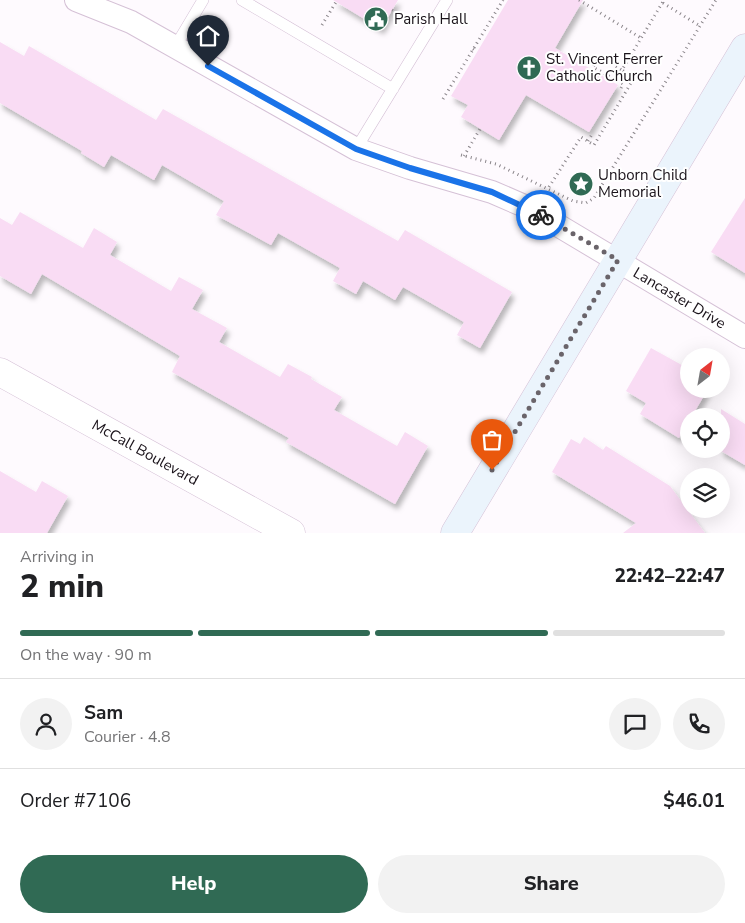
<!DOCTYPE html>
<html lang="en">
<head>
<meta charset="utf-8">
<style>
  :root { --surface:#fff; --page:#f2f2f2; --text:#202124; --muted:#757577; --line:#e0e0e0; --accent:#306a54 }
  body { margin:0; font-family:"Nunito Sans",sans-serif; background:var(--page); color:var(--text); height:100vh; display:flex; flex-direction:column; font-size:19px; white-space:nowrap }
  * { box-sizing:border-box; margin:0 }
  p { font-size:16px; color:var(--muted) }
  .icon { flex:none; width:28px; height:28px; fill:none; stroke:currentColor; stroke-width:2; stroke-linecap:round; stroke-linejoin:round }
  .map { position:relative; height:533px; overflow:hidden }
  .details { display:flex; flex-direction:column; background:var(--surface); flex:1 }
  .details>* { flex:none }
  .needle { width:32px; rotate:31deg }
  .fabs { position:absolute; left:680px; top:348px; display:grid; gap:10px }
  .fabs a { display:grid; place-items:center; width:50px; height:50px; border-radius:50%; background:var(--surface); box-shadow:0 5px 20px #0002; font-size:25px }
  .pin { position:absolute; display:grid; place-items:center; width:42px; height:42px; color:#fff; margin:-51px -21px; border-radius:50% 50% 50% 0; rotate:-45deg; box-shadow:0 0 5px #0007 }
  .pin .icon { rotate:45deg }
  .courier { position:absolute; display:grid; place-items:center; width:50px; height:50px; margin:-25px; border:4px solid #1a73e8; border-radius:50%; background:#fff; color:#222; box-shadow:0 1px 6px #0007 }
  .summary em { font-style:normal; font-weight:800 }
  .summary div { display:flex; flex-direction:column-reverse }
  .summary { display:flex; align-items:center; justify-content:space-between; height:85px; padding:0 20px }
  h1 { font-size:32px; font-weight:800; line-height:38px }
  .bar { display:grid; grid-template-columns:repeat(4,1fr); gap:8px 5px; align-content:center; height:60px; padding:0 20px }
  .bar i { height:6px; border-radius:4px; background:var(--line) }
  .bar .active { background:var(--accent) }
  .bar p { grid-column:span 4 }
  .line { display:flex; align-items:center; gap:12px; padding:0 20px; border-top:1px solid var(--line) }
  .line div { flex:1 }
  .round { display:grid; place-items:center; flex:none; width:52px; height:52px; border-radius:26px; background:var(--page) }
  .button { display:flex; gap:10px; margin-top:auto; padding:10px 20px }
  .button a { flex:1; height:58px; border-radius:30px; background:var(--accent); color:#fff; font-size:20px; font-weight:800; line-height:58px; text-align:center }
  .button a+a { background:var(--page); color:var(--text) }
  .map>svg:first-child { display:block }
  .building { fill:#f9dcf4; filter:url(#shadow) }
  .lines { fill:none; stroke-linecap:round; stroke-linejoin:round }
  .service-casing { stroke:#d5c1d6; stroke-width:12 }
  .minor-casing { stroke:#d5c1d6; stroke-width:24 }
  .tertiary-casing { stroke:#d5c1d6; stroke-width:29 }
  .secondary-casing { stroke:#d5c1d6; stroke-width:29 }
  .path { stroke:#8a858a; stroke-width:3; stroke-dasharray:1 4; stroke-linecap:butt }
  .service { stroke:#fff; stroke-width:11 }
  .minor { stroke:#fff; stroke-width:22 }
  .tertiary { stroke:#fff; stroke-width:28 }
  .secondary { stroke:#ebf4fc; stroke-width:28 }
  .done { stroke:#6a646a; stroke-width:5; stroke-dasharray:0 9 }
  .route { stroke:#1a73e8; stroke-width:6 }
  .labels { text-anchor:middle; stroke-width:4; stroke-linejoin:round; paint-order:stroke }
  .poi-label { font-size:15px; fill:#1a131a; stroke:#fff; text-anchor:start }
  .street-label { font-size:15px; fill:#1a131a; stroke:#fff }
</style>
</head>
<body>
<div class="map">
<svg width="745" height="533" viewBox="0 0 745 533">
  <defs>
    <filter id="shadow"><feDropShadow dx="3" dy="5.5" stdDeviation="2.5" flood-color="#0004"/></filter>
  </defs>
  <rect width="100%" height="100%" fill="#fefafe"/>
  <path class="building" d="M333 0H398L381 29Z
    M508 0H583L555 48 618 85 589 132 526 95 499 140 461 117 468 105 451 96Z
    M0 42 24 56 29 46 156 120 163 109 398 241 405 230 512 292 480 348 457 335 464 322 403 287 395 300 363 281 356 294 333 281 340 268 278 233 271 245 216 215 224 201 162 165 154 180 111 155 104 167 81 153 82 151 0 103Z
    M745 198V273L711 252Z
    M20 212 83 248 94 228 117 242 110 255 171 291 179 277 203 290 192 309 227 328 219 342 280 377 288 364 312 377 311 379 342 397 334 410 397 446 405 432 428 446 395 504 286 442 289 438 172 372 180 356 42 274 31 294 0 276V218L12 225Z
    M651 348 689 369V389H708L692 416H689V421L679 438 640 414 646 403 626 391Z
    M721 409 745 424V465L721 451Z
    M584 437 603 450 606 446 670 486 705 533H623L636 523 552 472 571 439 580 444Z
    M0 471 36 492 42 481 68 496 47 533H0Z"/>
  <g class="lines">
    <defs>
      <path id="service" d="M242 0 393 89
        M175 47 203 0
        M356 149 447 0"/>
      <g id="minor">
        <path id="s1" d="M76 0 131 22 356 149 410 168 492 192 529 208 745 337"/>
      </g>
      <g id="tertiary">
        <path id="s2" d="M0 372 291 533"/>
      </g>
      <path id="secondary" d="M455 533 745 48"/>
    </defs>
    <use href="#service" class="service-casing"/>
    <use href="#minor" class="minor-casing"/>
    <use href="#tertiary" class="tertiary-casing"/>
    <use href="#secondary" class="secondary-casing"/>
    <path class="path" d="M579 0 641 38
      M663 3 700 26
      M392 10 399 14 409 27
      M322 25 336 2
      M473 49 477 52
      M621 88 623 84 593 67 599 57 622 70
      M443 99 503 0
      M588 141 593 133
      M461 155 496 164 573 201 586 203 594 198 716 0
      M464 156 480 129
      M549 187 581 137 594 145 634 78 622 70 664 0"/>
    <use href="#service" class="service"/>
    <use href="#minor" class="minor"/>
    <use href="#tertiary" class="tertiary"/>
    <use href="#secondary" class="secondary"/>
  </g>
  <g class="lines">
    <path class="done" d="M492 470 618 260 541 215"/>
    <path class="route" d="M208 66 356 149 410 168 492 192 541 215"/>
  </g>
  <defs>
    <symbol id="civic-disc" viewBox="-11 -11 22 22"><circle r="9.5" fill="#306a54" stroke="#fff"/><path d="M-.6-6.5H3V-4.5H.6V-3L4-1V1h2V6H-6V1h2V-1L-.6-3ZM-1.2 2.5V6h2.4V2.5Z" fill="#fff"/></symbol>
    <symbol id="church-disc" viewBox="-11 -11 22 22"><circle r="9.5" fill="#306a54" stroke="#fff"/><path d="M-1.2-6h2.4v3.5h3.3v2.4h-3.3V6h-2.4V-.1h-3.3v-2.4h3.3Z" fill="#fff"/></symbol>
    <symbol id="sight-disc" viewBox="-11 -11 22 22"><circle r="9.5" fill="#306a54" stroke="#fff"/><path d="M0-6L1.8-2.2L6-1.7L2.9 1.2L3.7 5.4L0 3.3L-3.7 5.4L-2.9 1.2L-6-1.7L-1.8-2.2Z" fill="#fff"/></symbol>
  </defs>
  <g fill-rule="evenodd">
    <use href="#civic-disc" x="362" y="5" width="28" height="28"/>
    <use href="#church-disc" x="515" y="54" width="28" height="28"/>
    <use href="#sight-disc" x="567" y="170" width="28" height="28"/>
  </g>
  <g class="labels">
    <g class="poi-label">
      <text x="394" y="24">Parish Hall</text>
      <text x="546" y="64">St. Vincent Ferrer<tspan x="546" dy="17">Catholic Church</tspan></text>
      <text x="598" y="180">Unborn Child<tspan x="598" dy="17">Memorial</tspan></text>
    </g>
    <g class="street-label">
      <text dy="5" stroke="none"><textPath href="#s1" startOffset="676">Lancaster Drive</textPath></text>
      <text dy="5" stroke="none"><textPath href="#s2" startOffset="166">McCall Boulevard</textPath></text>
    </g>
  </g>
</svg>
<div class="fabs">
<a><svg class="needle" viewBox="-14 -14 28 28"><path d="M0-13l5 13h-10z" fill="#e53935"/><path d="M0 13l5-13h-10z" fill="#757577"/></svg></a>
<a><svg class="icon" aria-label="locate" viewBox="0 0 24 24"><circle cx="12" cy="12" r="6"/><path d="M12 2v4M12 18v4M2 12h4M18 12h4"/></svg></a>
<a><svg class="icon" aria-label="layers" viewBox="0 0 24 24"><path d="M12 4l9 5-9 5-9-5zM3 14l9 5 9-5"/></svg></a>
</div>
<div class="pin" style="left:492px;top:470px;background:#ea580c"><svg class="icon" aria-label="bag" viewBox="0 0 24 24"><path d="M5 8h14l-1 12H6zM9 8a3 3 0 0 1 6 0"/></svg></div>
<div class="pin" style="left:208px;top:66px;background:#1f2937"><svg class="icon" aria-label="home" viewBox="0 0 24 24"><path d="M3 11l9-7 9 7M6 9v11h12V9"/></svg></div>
<div class="courier" style="left:541px;top:215px"><svg class="icon" aria-label="bike" viewBox="0 0 24 24"><circle cx="6" cy="16" r="4"/><circle cx="18" cy="16" r="4"/><path d="M6 16l4-8h5l3 8M10 8l3 8H6M13 5h3"/></svg></div>
</div>
<section class="details">
<div class="summary"><div><h1>2 min</h1><p>Arriving in</p></div><em>22:42–22:47</em></div>
<div class="bar"><i class="active"></i><i class="active"></i><i class="active"></i><i></i><p>On the way · 90 m</p></div>
<div class="line" style="height:90px"><a class="round"><svg class="icon" aria-label="person" viewBox="0 0 24 24"><circle cx="12" cy="8" r="4"/><path d="M4 21q1-7 8-7t8 7"/></svg></a><div><b>Sam</b><p>Courier · 4.8</p></div><a class="round"><svg class="icon" aria-label="chat" viewBox="0 0 24 24"><path d="M4 5h16v11H9l-5 4z"/></svg></a><a class="round"><svg class="icon" aria-label="phone" viewBox="0 0 24 24"><path d="M5 4h4l2 5-3 2q2 4 5 5l2-3 5 2v4C11 20 4 13 5 4z"/></svg></a></div>
<div class="line" style="height:65px"><div>Order #7106</div><b>$46.01</b></div>
<div class="button"><a>Help</a><a>Share</a></div>
</section>
</body>
</html>
